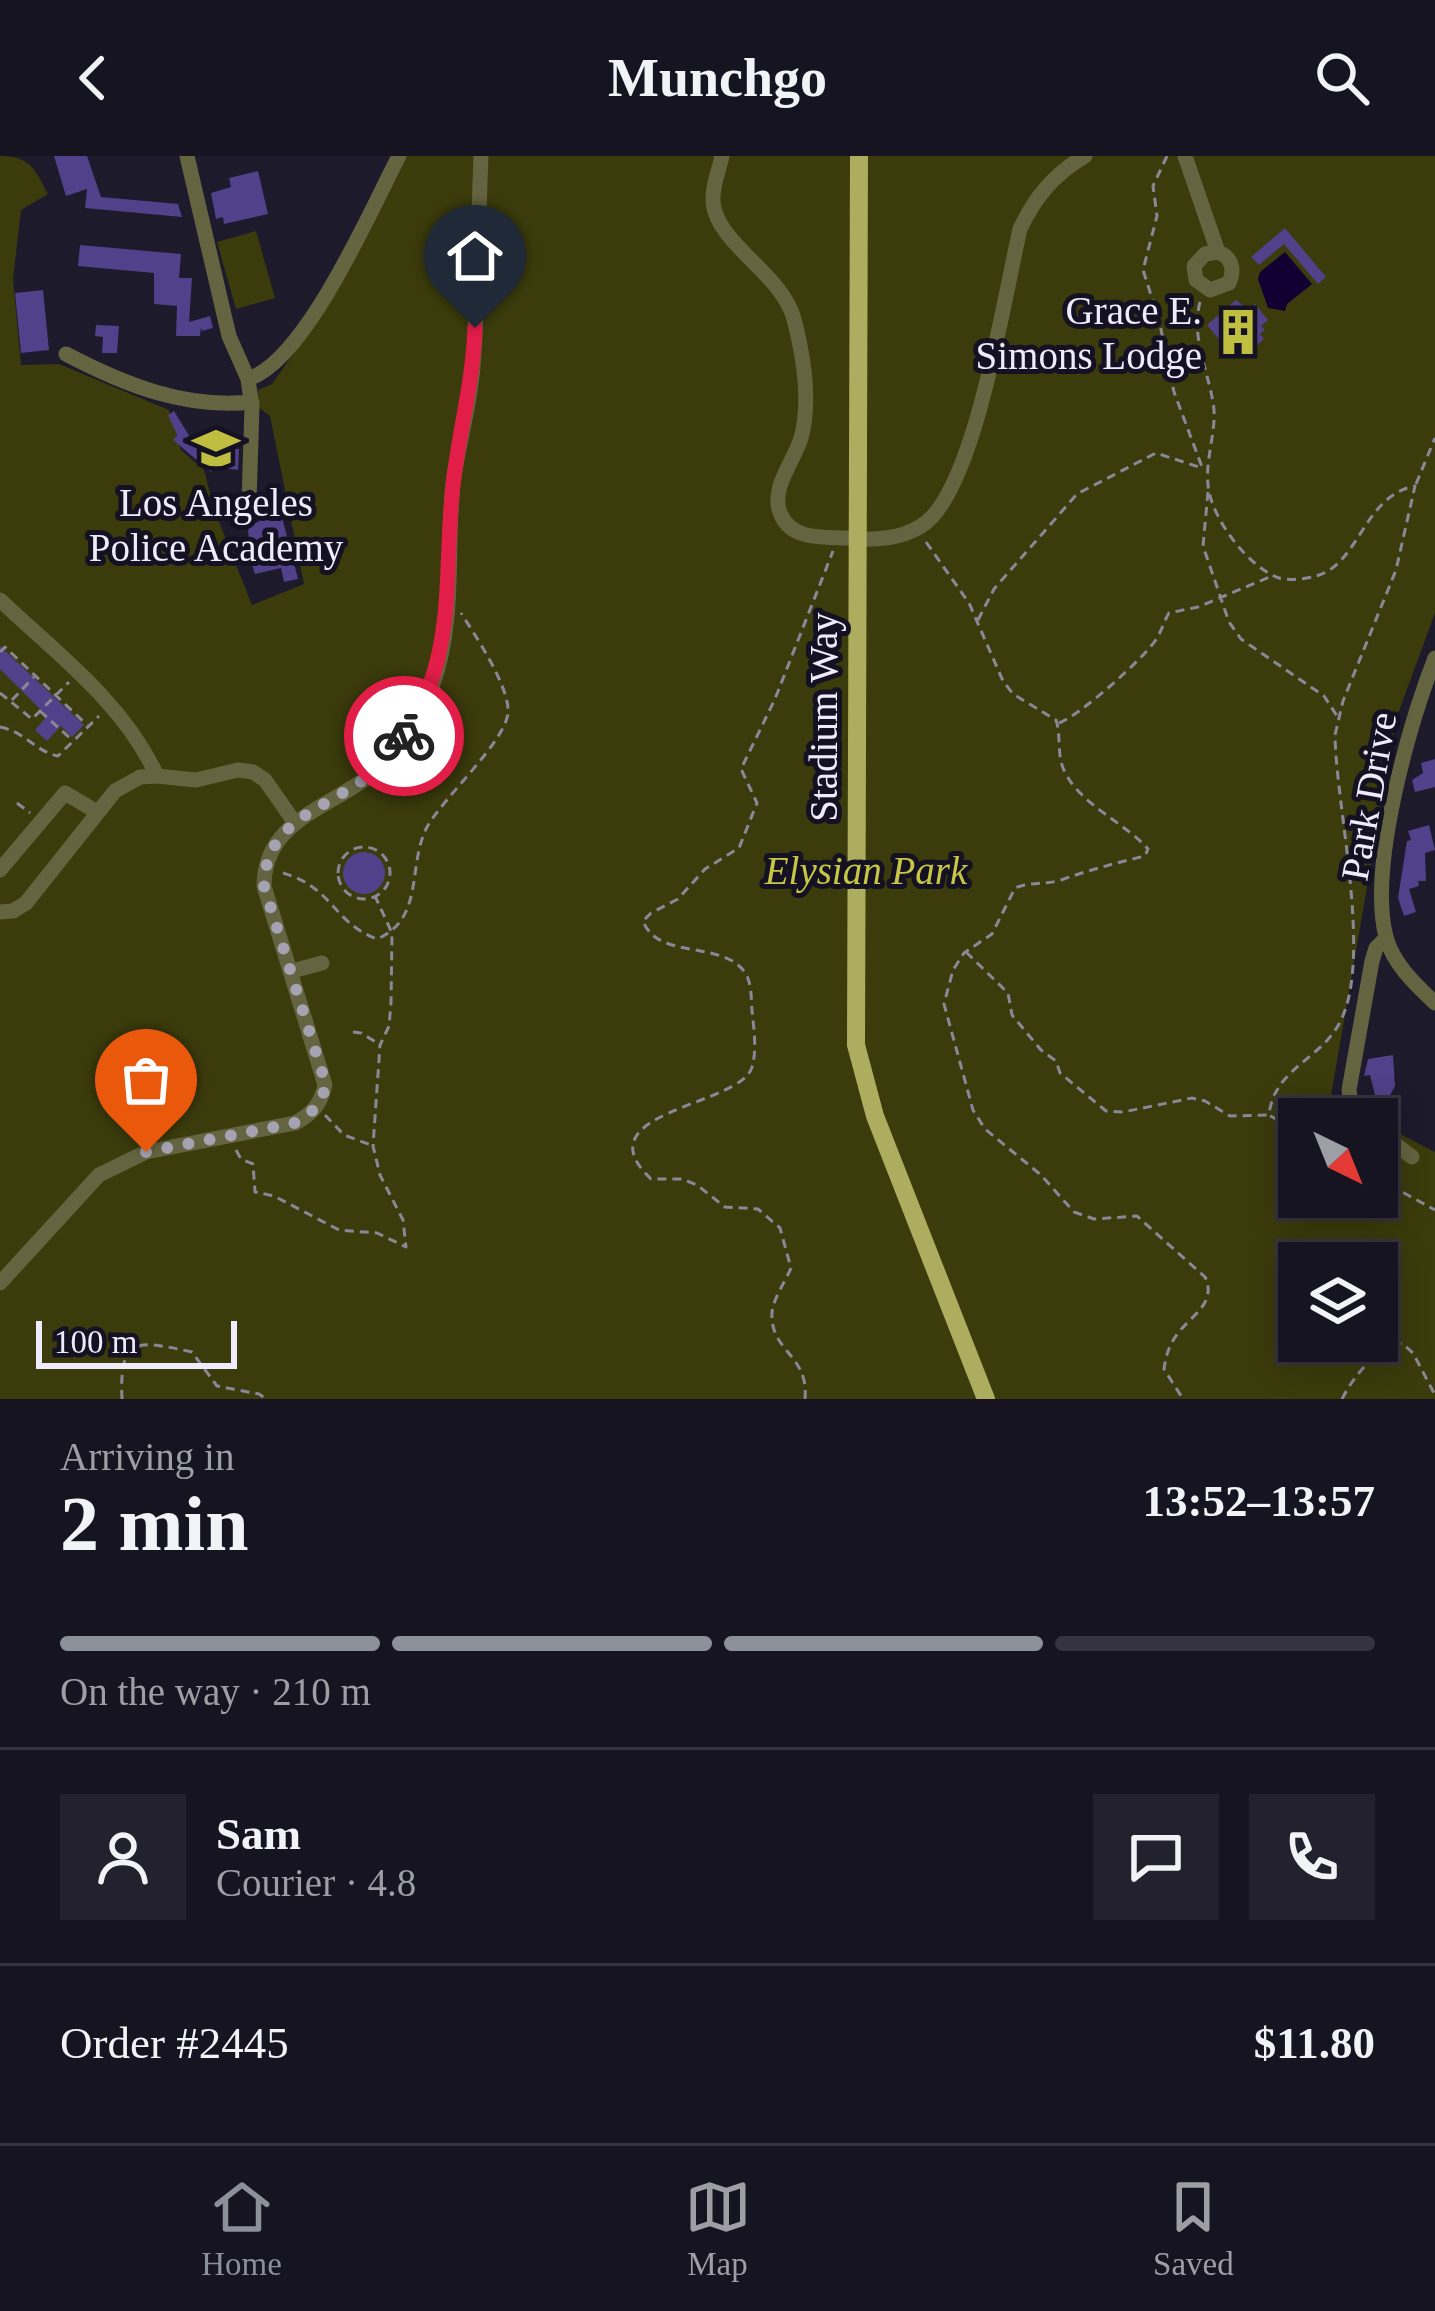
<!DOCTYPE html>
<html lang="en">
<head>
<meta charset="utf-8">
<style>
  :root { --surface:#161421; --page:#23212e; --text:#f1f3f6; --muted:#9e9ea5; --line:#35333f; --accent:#8c9099 }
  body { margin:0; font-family:Georgia,serif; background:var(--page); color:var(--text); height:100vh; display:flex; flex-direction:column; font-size:45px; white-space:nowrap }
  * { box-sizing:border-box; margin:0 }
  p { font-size:39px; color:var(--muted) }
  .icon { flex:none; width:66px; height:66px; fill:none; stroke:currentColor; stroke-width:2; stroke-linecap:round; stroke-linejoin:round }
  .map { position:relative; height:1243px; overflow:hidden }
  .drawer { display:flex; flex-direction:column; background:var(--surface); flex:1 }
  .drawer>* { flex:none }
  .needle { width:78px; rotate:137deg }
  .buttons { position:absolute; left:1278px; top:942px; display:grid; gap:24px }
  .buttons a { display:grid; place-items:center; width:120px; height:120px; border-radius:0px; background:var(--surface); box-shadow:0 6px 30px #0003,0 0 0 3px var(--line); font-size:60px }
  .scale { position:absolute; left:36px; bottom:30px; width:201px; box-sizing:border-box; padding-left:12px; border:6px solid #eeecfa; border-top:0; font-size:33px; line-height:42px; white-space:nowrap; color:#eeecfa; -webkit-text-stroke:9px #141122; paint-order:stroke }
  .pin { position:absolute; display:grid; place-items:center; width:102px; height:102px; color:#fff; margin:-123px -51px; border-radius:50% 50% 50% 0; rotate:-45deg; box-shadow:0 0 12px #0007 }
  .pin .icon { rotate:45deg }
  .courier { position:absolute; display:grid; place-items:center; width:120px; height:120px; margin:-60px; border:9px solid #e11d48; border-radius:50%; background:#fff; color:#222; box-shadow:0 3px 15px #0007 }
  .head em { font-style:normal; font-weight:600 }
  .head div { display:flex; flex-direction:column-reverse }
  .head { display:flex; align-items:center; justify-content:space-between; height:204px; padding:0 60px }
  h1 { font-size:78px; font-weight:600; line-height:90px }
  .bar { display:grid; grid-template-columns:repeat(4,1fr); gap:18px 12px; align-content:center; height:144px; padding:0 60px }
  .bar i { height:15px; border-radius:9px; background:var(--line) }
  .bar .active { background:var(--accent) }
  .bar p { grid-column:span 4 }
  .line { display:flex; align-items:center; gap:30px; padding:0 60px; border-top:3px solid var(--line) }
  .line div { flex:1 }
  .round { display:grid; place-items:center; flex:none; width:126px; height:126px; border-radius:0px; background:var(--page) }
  header { display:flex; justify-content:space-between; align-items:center; height:156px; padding:0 60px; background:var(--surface); font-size:54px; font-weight:600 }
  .menu { display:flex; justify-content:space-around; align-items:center; height:168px; border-top:3px solid var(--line); background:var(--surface); font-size:33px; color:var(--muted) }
  .menu a { display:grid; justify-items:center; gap:6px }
  .menu .active { color:var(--accent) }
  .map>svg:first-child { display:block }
  .green { fill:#3b3b0c; fill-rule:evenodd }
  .water { fill:#110031 }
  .building { fill:#51408a }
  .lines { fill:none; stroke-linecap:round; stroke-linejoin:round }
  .path { stroke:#8a8797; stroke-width:3; stroke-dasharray:9 6; stroke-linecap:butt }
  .minor { stroke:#646440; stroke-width:15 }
  .major { stroke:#acad5f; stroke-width:18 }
  .done { stroke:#a5a2b2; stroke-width:12; stroke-dasharray:0 21.6 }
  .route { stroke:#e11d48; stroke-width:15 }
  .labels { text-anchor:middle; stroke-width:10; stroke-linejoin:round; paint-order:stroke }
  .poi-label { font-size:39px; fill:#eeecfa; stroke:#141122; text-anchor:end }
  .street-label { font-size:39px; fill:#eeecfa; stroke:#141122 }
  .park-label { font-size:39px; font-style:italic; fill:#c8c744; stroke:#141122 }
</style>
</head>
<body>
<header><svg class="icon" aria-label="back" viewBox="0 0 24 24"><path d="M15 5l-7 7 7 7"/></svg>Munchgo<svg class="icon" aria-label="search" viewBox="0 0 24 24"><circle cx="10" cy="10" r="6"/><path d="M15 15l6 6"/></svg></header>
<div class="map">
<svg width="1435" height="1243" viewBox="0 0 1435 1243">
  <rect width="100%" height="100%" fill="#1d1a2c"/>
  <path class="green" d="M0 0C30 0 35 13 48 38L21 54 13 123 21 209 59 208 169 254 181 294 204 314 214 353 252 449 304 428 270 260 258 251V234L272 228 333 141 407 0H1435V457L1396 563 1331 940 1372 963H1299V1041H1377V966L1435 996V1243H0ZM1299 1107H1377V1185H1299Z
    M256 75 275 142 236 153 217 86Z"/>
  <path class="water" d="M1285 96 1312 128 1287 148 1285 155 1268 152 1258 123 1260 116Z"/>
  <path class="building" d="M54 0H87L101 41 178 48 182 61 85 52 87 33 66 40Z
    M258 15 268 58 224 68 223 61 216 63 211 37 231 31 229 22Z
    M1285 72 1326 121 1318 128 1284 88 1259 109 1251 101Z
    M80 89 181 98 179 122H192L189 166 210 160 213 172 202 175 201 171 200 180H176L177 150 154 148V117L78 110Z
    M43 134 49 194 21 197 15 137Z
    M1236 144 1248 153 1255 148 1268 164 1261 170 1265 174 1260 178 1264 183 1242 202 1236 197 1233 200 1207 169Z
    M96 169 119 170 117 197H102L103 181 95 180Z
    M174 255 193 286 204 296 227 304V293H239L238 314 215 311 211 316 173 284 177 279 168 259Z
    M278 346 298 423 284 426 281 412 255 418 249 400 248 368 259 366 257 358 264 357 263 349Z
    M0 490 84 569 72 581 61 570 47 585 35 574 47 560 0 513Z
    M1435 603V631L1415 636 1412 624 1423 617 1421 607Z
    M1429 669 1435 694 1425 697 1426 725H1418L1419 730 1409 733 1416 756 1404 760 1398 742 1407 685 1411 684 1408 675Z
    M343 717a21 21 0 1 1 42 0a21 21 0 1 1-42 0Z
    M1393 899 1395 930 1389 941 1376 943 1370 919 1364 920 1368 903Z"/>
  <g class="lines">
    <path class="path" d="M1167 0 1153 30 1157 60 1143 114 1159 164 1174 236 1202 311
      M1200 146C1191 180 1207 212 1213 246 1218 272 1205 301 1208 329 1211 362 1248 411 1279 422 1288 425 1306 423 1316 420 1360 408 1363 340 1415 330L1396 414 1343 545 1335 579C1336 652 1373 803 1340 866 1321 904 1274 912 1269 959L1299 977
      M1416 328 1435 282
      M1208 336 1203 390 1229 466 1241 483 1324 540 1339 563
      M926 386 969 447 1003 525 1013 538 1056 564C1061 579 1057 597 1063 612 1078 648 1123 665 1148 693L1145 700C1116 707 1089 714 1061 724 1045 729 1033 725 1015 732L992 778 964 797 953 814 944 848 973 954 985 973 1041 1019 1074 1056 1094 1063 1137 1060 1205 1121C1217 1147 1192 1159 1178 1177 1169 1189 1166 1199 1164 1213L1183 1243
      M978 464 994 433 1077 338 1156 297 1199 311
      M0 496 5 491 87 569
      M0 537 32 563 69 526
      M12 544 34 521
      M40 555 72 584
      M1059 567C1079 560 1146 501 1157 482 1162 474 1164 465 1169 457L1198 451 1272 420
      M0 571C24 575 36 596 58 600L99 560
      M17 647 30 657
      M338 717a26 26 0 1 1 52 0a26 26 0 1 1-52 0Z
      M283 717C334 732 332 766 377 783 425 763 407 709 427 671 444 641 505 586 508 557 510 531 475 479 461 457
      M966 796 1008 837 1012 859 1041 894 1056 905 1060 917 1106 955 1123 956 1192 942 1205 945 1230 960 1267 959
      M353 876 361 877 379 888
      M325 959 344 979 371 989
      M236 994 241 1003 253 1008 255 1036 274 1040 339 1074 377 1077 406 1091 403 1064 380 1019 373 990 380 889 389 870 391 847 392 777 375 740
      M1377 1022 1435 1054
      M122 1243C119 1180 137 1184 192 1196L217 1230 259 1238 266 1243
      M805 1243C809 1198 770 1196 772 1157 773 1143 785 1126 791 1112L780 1072 758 1053 725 1051 697 1029 682 1023H651C579 955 742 950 752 911 757 894 754 873 752 855 751 843 752 829 746 818 724 783 658 805 643 765L651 757 678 743 705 713 739 692 757 647 741 613 775 543 833 395
      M1342 1243C1355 1218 1374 1195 1402 1187L1413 1197 1435 1239"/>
    <path class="minor" d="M187 0 229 180 248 223C306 205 370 55 399 0
      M722 0C719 15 712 29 713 45 715 87 782 117 794 163 803 198 811 246 801 282 794 306 769 333 781 359 792 384 823 381 846 382 875 385 910 384 932 361 978 311 1004 143 1020 73 1035 41 1054 18 1085 0
      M1185 0 1218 96C1232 101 1235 114 1229 127L1210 134 1196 124 1194 110 1205 98 1218 96
      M66 198C125 229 185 253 252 246
      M248 223 252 251 249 345
      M0 444C57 498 124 547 157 620L196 624 238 614 253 616 265 624 295 667
      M1435 502C1409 569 1368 712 1386 781 1393 808 1416 829 1435 847
      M0 714 65 637 97 656
      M0 756 13 755 26 747 115 635 140 621 157 620
      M292 815 322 807
      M1364 963 1351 948 1349 934 1372 805 1376 792 1386 782
      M1377 974 1412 1001
      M0 1127 99 1019 146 996 295 967C312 958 321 948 325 929L264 730C264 665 329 652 372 618 398 596 421 560 433 528 456 464 446 394 453 328 458 289 470 250 473 211 478 141 478 70 481 0"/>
    <path class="major" d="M859 0 856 889 875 960 986 1243"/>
  </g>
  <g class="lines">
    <path class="done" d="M146 996 295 967C312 958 321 948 326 929L264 730C265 662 329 653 372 617 385 607 395 593 404 580"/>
    <path class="route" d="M404 580C458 500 443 420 453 329 459 276 473 226 475 172"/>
  </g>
  <defs>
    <symbol id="building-bare" viewBox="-9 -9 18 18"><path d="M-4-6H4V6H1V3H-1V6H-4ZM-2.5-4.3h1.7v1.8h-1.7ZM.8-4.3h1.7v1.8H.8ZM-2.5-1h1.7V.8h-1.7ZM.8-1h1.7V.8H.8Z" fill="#bfbe41" stroke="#141122" stroke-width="2.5" paint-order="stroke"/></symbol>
    <symbol id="school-bare" viewBox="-9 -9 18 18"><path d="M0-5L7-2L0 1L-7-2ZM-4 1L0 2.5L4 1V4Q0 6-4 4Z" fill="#bfbe41" stroke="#141122" stroke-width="2.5" paint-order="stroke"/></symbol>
  </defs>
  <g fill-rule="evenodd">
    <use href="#building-bare" x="1205" y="143" width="66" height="66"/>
    <use href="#school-bare" x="183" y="259" width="66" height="66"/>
  </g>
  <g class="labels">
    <g class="poi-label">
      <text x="1202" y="168">Grace E.<tspan x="1202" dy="45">Simons Lodge</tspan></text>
      <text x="216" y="360" text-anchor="middle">Los Angeles<tspan x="216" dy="45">Police Academy</tspan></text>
    </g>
    <g class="street-label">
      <text transform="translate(823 561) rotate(-90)" y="14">Stadium Way</text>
      <text transform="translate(1368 640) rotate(-80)" y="14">Park Drive</text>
    </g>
    <g class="park-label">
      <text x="866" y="728">Elysian Park</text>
    </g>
  </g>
</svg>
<div class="buttons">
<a><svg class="needle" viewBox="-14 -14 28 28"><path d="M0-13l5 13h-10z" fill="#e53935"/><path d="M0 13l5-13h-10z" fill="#9e9ea5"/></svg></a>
<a><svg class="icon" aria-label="layers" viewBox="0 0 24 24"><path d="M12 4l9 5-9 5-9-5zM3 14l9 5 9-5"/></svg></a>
</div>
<div class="scale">100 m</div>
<div class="pin" style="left:146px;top:996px;background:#ea580c"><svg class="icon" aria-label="bag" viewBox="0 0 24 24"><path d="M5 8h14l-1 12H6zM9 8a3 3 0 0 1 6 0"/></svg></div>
<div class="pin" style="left:475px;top:172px;background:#1f2937"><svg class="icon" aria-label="home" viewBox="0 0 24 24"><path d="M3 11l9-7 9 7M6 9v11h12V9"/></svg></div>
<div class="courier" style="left:404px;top:580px"><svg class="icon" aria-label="bike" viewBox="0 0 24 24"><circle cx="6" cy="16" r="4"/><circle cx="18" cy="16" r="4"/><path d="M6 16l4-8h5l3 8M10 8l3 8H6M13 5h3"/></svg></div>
</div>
<section class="drawer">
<div class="head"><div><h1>2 min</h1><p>Arriving in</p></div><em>13:52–13:57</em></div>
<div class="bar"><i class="active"></i><i class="active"></i><i class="active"></i><i></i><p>On the way · 210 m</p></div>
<div class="line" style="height:216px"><a class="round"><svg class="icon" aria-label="person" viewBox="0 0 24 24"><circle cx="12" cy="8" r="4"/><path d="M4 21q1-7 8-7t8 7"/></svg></a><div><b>Sam</b><p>Courier · 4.8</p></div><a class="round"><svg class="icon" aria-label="chat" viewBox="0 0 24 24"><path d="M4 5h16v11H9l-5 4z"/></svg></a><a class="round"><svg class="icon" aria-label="phone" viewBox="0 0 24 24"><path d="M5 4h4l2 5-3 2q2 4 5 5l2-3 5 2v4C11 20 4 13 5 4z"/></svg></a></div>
<div class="line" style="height:156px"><div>Order #2445</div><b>$11.80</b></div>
</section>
<nav class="menu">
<a class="active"><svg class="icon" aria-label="home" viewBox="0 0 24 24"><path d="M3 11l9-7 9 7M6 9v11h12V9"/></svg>Home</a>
<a><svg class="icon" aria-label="map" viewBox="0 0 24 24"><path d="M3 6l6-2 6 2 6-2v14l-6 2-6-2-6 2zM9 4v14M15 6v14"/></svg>Map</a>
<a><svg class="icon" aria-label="saved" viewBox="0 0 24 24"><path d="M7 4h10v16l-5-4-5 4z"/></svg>Saved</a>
</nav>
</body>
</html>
